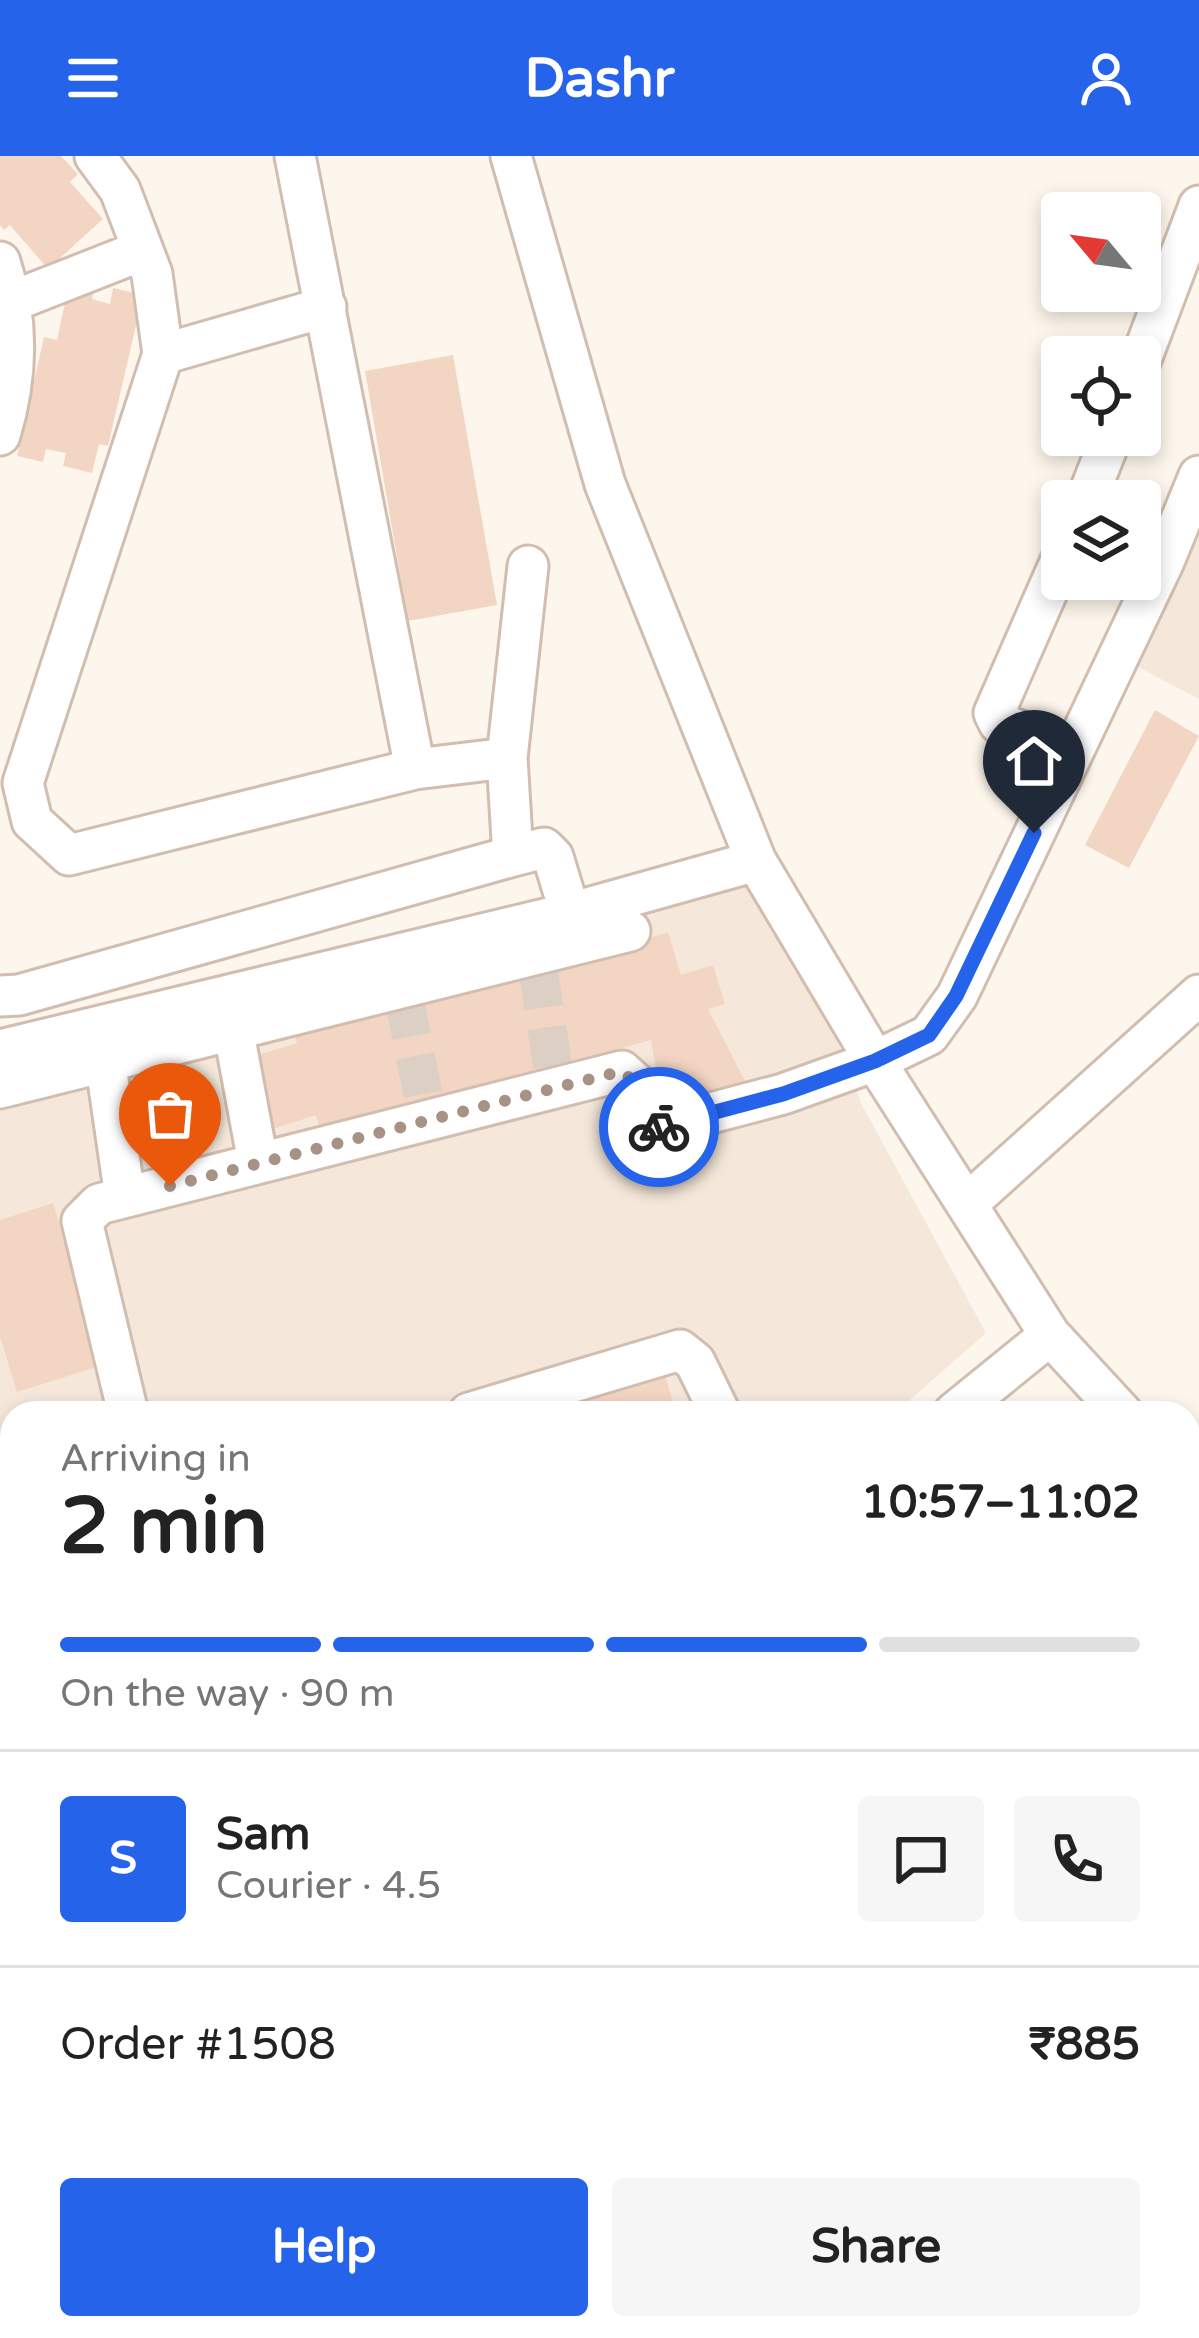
<!DOCTYPE html>
<html lang="en">
<head>
<meta charset="utf-8">
<style>
  :root { --surface:#fff; --page:#f6f6f6; --text:#222; --muted:#767676; --line:#e0e0e0; --accent:#2563eb }
  body { margin:0; font-family:"Varela Round",sans-serif; background:var(--page); color:var(--text); height:100vh; display:flex; flex-direction:column; font-size:45px; white-space:nowrap }
  * { box-sizing:border-box; margin:0 }
  p { font-size:39px; color:var(--muted) }
  .icon { flex:none; width:66px; height:66px; fill:none; stroke:currentColor; stroke-width:2; stroke-linecap:round; stroke-linejoin:round }
  .map { position:relative; flex:1; overflow:hidden }
  .panel { position:absolute; left:0px; top:1245px; width:1200px; height:939px; display:flex; flex-direction:column; background:var(--surface); border-radius:36px 36px 0 0; box-shadow:0 6px 18px #0003 }
  .panel>* { flex:none }
  .needle { width:78px; rotate:299deg }
  .controls { position:absolute; left:1041px; top:36px; display:grid; gap:24px }
  .controls a { display:grid; place-items:center; width:120px; height:120px; border-radius:12px; background:var(--surface); box-shadow:0 6px 18px #0003; font-size:60px }
  .pin { position:absolute; display:grid; place-items:center; width:102px; height:102px; color:#fff; margin:-123px -51px; border-radius:50% 50% 50% 0; rotate:-45deg; box-shadow:0 0 12px #0007 }
  .pin .icon { rotate:45deg }
  .courier { position:absolute; display:grid; place-items:center; width:120px; height:120px; margin:-60px; border:9px solid #2563eb; border-radius:50%; background:#fff; color:#222; box-shadow:0 3px 15px #0007 }
  .head em { font-style:normal; font-weight:700 }
  .head div { display:flex; flex-direction:column-reverse }
  .head { display:flex; align-items:center; justify-content:space-between; height:204px; padding:0 60px }
  h1 { font-size:78px; font-weight:700; line-height:90px }
  .bar { display:grid; grid-template-columns:repeat(4,1fr); gap:18px 12px; align-content:center; height:144px; padding:0 60px }
  .bar i { height:15px; border-radius:9px; background:var(--line) }
  .bar .current { background:var(--accent) }
  .bar p { grid-column:span 4 }
  .line { display:flex; align-items:center; gap:30px; padding:0 60px; border-top:3px solid var(--line) }
  .line div { flex:1 }
  .round { display:grid; place-items:center; flex:none; width:126px; height:126px; border-radius:12px; background:var(--page) }
  .button { display:flex; gap:24px; margin-top:auto; padding:24px 60px }
  .button a { flex:1; height:138px; border-radius:12px; background:var(--accent); color:#fff; font-size:48px; font-weight:700; line-height:138px; text-align:center }
  .button a+a { background:var(--page); color:var(--text) }
  header { display:flex; justify-content:space-between; align-items:center; height:156px; padding:0 60px; background:var(--accent); color:#fff; font-size:54px; font-weight:700 }
  .map>svg:first-child { display:block }
  .residential { fill:#f5e8da }
  .building { fill:#f3d5c3 }
  .lines { fill:none; stroke-linecap:round; stroke-linejoin:round }
  .street-tunnel { stroke:#dcd0c4; stroke-width:39; stroke-dasharray:39 20; stroke-linecap:butt }
  .street-casing { stroke:#d1beb0; stroke-width:45 }
  .secondary-casing { stroke:#d6c0b0; stroke-width:60 }
  .street { stroke:#fff; stroke-width:39 }
  .secondary { stroke:#fff; stroke-width:54 }
  .done { stroke:#a89285; stroke-width:12; stroke-dasharray:0 21.6 }
  .route { stroke:#2563eb; stroke-width:15 }
</style>
</head>
<body>
<header><svg class="icon" aria-label="menu" viewBox="0 0 24 24"><path d="M4 6h16M4 12h16M4 18h16"/></svg>Dashr<svg class="icon" aria-label="person" viewBox="0 0 24 24"><circle cx="12" cy="8" r="4"/><path d="M4 21q1-7 8-7t8 7"/></svg></header>
<div class="map">
<svg width="1199" height="2182" viewBox="0 0 1199 2182">
  <rect width="100%" height="100%" fill="#fdf6ec"/>
  <path class="residential" d="M1199 365V543L1136 510Z
    M755 726 817 832 861 947 986 1177 895 1257H12V1445L0 1322V907Z"/>
  <path class="building" d="M0 0H61L78 18 70 26 103 63 48 113 10 69 4 74 0 69Z
    M70 123 95 129 92 143 110 148 113 132 143 139 108 290 99 288 92 317 63 310 66 297 46 293 43 306 17 300 44 181 57 184Z
    M453 199 497 449 408 465 365 215Z
    M1155 554 1199 580 1129 712 1085 689Z
    M668 776 681 819 713 809 725 848 708 853 746 927 662 948 651 884 321 976 316 959 270 974 248 902 297 887 293 873 523 822Z
    M53 1047 103 1209 17 1236 0 1181V1064Z
    M662 1208 676 1257H563L558 1239Z"/>
  <g class="lines">
    <path class="street-tunnel" d="M538 813 554 919
      M404 842 426 954"/>
    <defs>
      <path id="street" d="M95 0 120 34 152 118 163 198 23 627 32 665 69 699 415 613 507 602 513 700 544 692 553 701 570 757
        M295 0 415 613
        M511 0 605 328 756 705 875 905 1050 1179 1122 1257
        M0 106C19 164 18 220 0 279
        M13 145 143 94
        M163 198 326 151
        M1140 206 1199 50
        M1086 345 1112 279
        M1062 402 994 557 999 567 1073 595
        M507 602 528 410
        M0 840 19 839 513 700
        M233 872 258 1006
        M0 894 570 757 756 705
        M105 903 125 1041
        M0 932 630 775
        M968 1047 1199 839
        M128 1257 82 1065 99 1048 622 915 635 927 639 957 658 971 783 938 875 905 929 879 957 840 1164 405 1199 320
        M469 1257 680 1194 695 1206 720 1257
        M954 1257 1050 1179
        M1188 1333 1199 1346"/>
      <path id="secondary" d="M1188 2020 1199 2012
        M0 2054 12 2108
        M1188 2095 1199 2088
        M26 2172 29 2182
        M909 2182 933 2172
        M1033 2182 1057 2172"/>
    </defs>
    <use href="#street" class="street-casing"/>
    <use href="#secondary" class="secondary-casing"/>
    <use href="#street" class="street"/>
    <use href="#secondary" class="secondary"/>
  </g>
  <g class="lines">
    <path class="done" d="M170 1030 622 915 635 927 639 958 659 971"/>
    <path class="route" d="M659 971 783 938 875 905 929 879 956 840 1034 677"/>
  </g>
</svg>
<div class="controls">
<a><svg class="needle" viewBox="-14 -14 28 28"><path d="M0-13l5 13h-10z" fill="#e53935"/><path d="M0 13l5-13h-10z" fill="#767676"/></svg></a>
<a><svg class="icon" aria-label="locate" viewBox="0 0 24 24"><circle cx="12" cy="12" r="6"/><path d="M12 2v4M12 18v4M2 12h4M18 12h4"/></svg></a>
<a><svg class="icon" aria-label="layers" viewBox="0 0 24 24"><path d="M12 4l9 5-9 5-9-5zM3 14l9 5 9-5"/></svg></a>
</div>
<div class="pin" style="left:170px;top:1030px;background:#ea580c"><svg class="icon" aria-label="bag" viewBox="0 0 24 24"><path d="M5 8h14l-1 12H6zM9 8a3 3 0 0 1 6 0"/></svg></div>
<div class="pin" style="left:1034px;top:677px;background:#1f2937"><svg class="icon" aria-label="home" viewBox="0 0 24 24"><path d="M3 11l9-7 9 7M6 9v11h12V9"/></svg></div>
<div class="courier" style="left:659px;top:971px"><svg class="icon" aria-label="bike" viewBox="0 0 24 24"><circle cx="6" cy="16" r="4"/><circle cx="18" cy="16" r="4"/><path d="M6 16l4-8h5l3 8M10 8l3 8H6M13 5h3"/></svg></div>
<section class="panel">
<div class="head"><div><h1>2 min</h1><p>Arriving in</p></div><em>10:57–11:02</em></div>
<div class="bar"><i class="current"></i><i class="current"></i><i class="current"></i><i></i><p>On the way · 90 m</p></div>
<div class="line" style="height:216px"><b class="round" style="background:var(--accent);color:#fff">S</b><div><b>Sam</b><p>Courier · 4.5</p></div><a class="round"><svg class="icon" aria-label="chat" viewBox="0 0 24 24"><path d="M4 5h16v11H9l-5 4z"/></svg></a><a class="round"><svg class="icon" aria-label="phone" viewBox="0 0 24 24"><path d="M5 4h4l2 5-3 2q2 4 5 5l2-3 5 2v4C11 20 4 13 5 4z"/></svg></a></div>
<div class="line" style="height:156px"><div>Order #1508</div><b>₹885</b></div>
<div class="button"><a>Help</a><a>Share</a></div>
</section>
</div>
</body>
</html>
